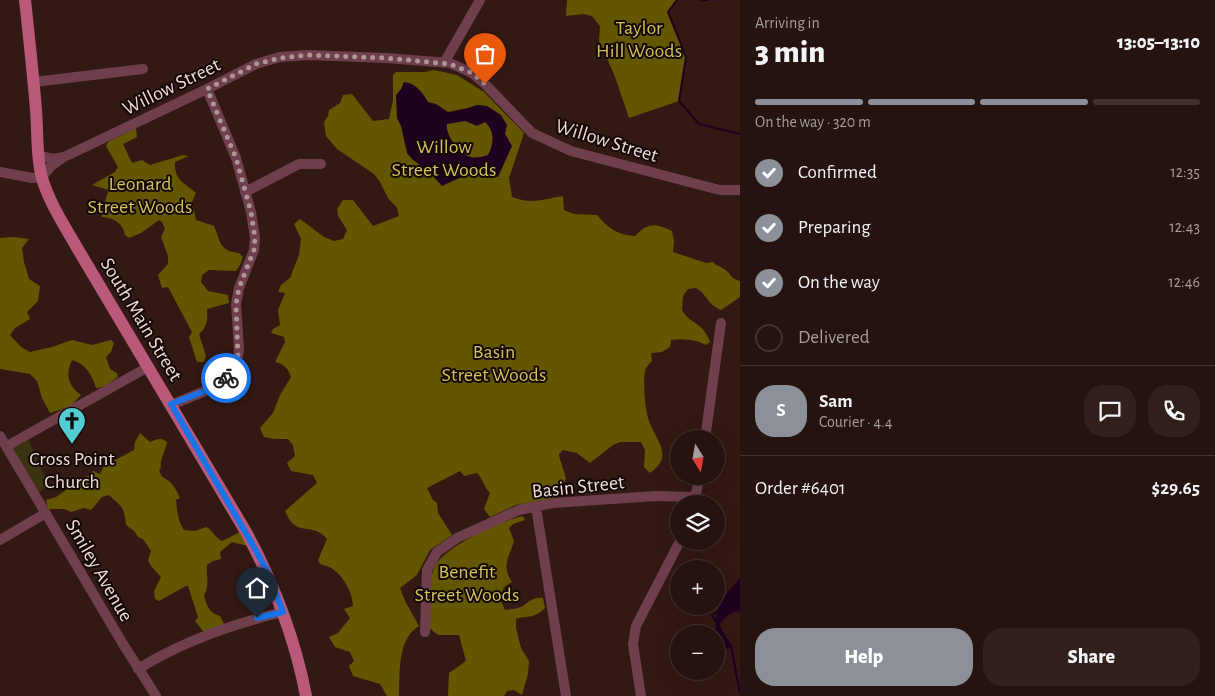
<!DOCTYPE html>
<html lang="en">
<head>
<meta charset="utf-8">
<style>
  :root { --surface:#26130f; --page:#32201d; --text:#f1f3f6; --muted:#a49e9e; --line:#42322f; --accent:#8c9099 }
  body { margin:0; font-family:"Alegreya Sans",sans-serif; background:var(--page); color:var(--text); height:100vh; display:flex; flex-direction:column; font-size:19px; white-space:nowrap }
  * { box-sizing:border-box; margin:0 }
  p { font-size:16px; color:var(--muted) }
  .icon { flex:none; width:28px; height:28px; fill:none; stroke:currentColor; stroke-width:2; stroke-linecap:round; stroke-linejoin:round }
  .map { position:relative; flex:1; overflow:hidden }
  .drawer { display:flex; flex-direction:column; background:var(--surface); width:475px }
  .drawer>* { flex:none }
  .needle { width:32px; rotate:169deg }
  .tools { position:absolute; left:670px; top:430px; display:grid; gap:10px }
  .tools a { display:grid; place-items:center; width:55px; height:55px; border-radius:50%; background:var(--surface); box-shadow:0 5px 20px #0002,0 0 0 1px var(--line); font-size:25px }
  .pin { position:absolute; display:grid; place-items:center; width:42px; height:42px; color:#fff; margin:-51px -21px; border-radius:50% 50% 50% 0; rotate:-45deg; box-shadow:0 0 5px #0007 }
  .pin .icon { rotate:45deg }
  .courier { position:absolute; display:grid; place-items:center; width:50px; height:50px; margin:-25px; border:4px solid #1a73e8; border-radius:50%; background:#fff; color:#222; box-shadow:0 1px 6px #0007 }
  .overview em { font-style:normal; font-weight:800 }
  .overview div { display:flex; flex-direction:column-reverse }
  .overview { display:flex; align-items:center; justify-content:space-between; height:85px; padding:0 15px }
  h1 { font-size:32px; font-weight:800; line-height:38px }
  .bar { display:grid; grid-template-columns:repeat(4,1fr); gap:8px 5px; align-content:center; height:60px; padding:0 15px }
  .bar i { height:6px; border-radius:4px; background:var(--line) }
  .bar .active { background:var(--accent) }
  .bar p { grid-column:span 4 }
  .line { display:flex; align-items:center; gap:12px; padding:0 15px; border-top:1px solid var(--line) }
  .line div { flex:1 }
  .round { display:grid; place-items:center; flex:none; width:52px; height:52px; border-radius:20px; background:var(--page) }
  ol { padding:0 15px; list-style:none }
  li { display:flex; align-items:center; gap:15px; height:55px }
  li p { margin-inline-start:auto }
  li .icon { padding:5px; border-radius:50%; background:var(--accent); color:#fff; stroke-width:4 }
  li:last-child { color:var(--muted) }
  li i { width:28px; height:28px; border:2px solid var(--line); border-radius:50% }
  .primary-button { display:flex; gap:10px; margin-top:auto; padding:10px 15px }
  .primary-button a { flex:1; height:58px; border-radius:20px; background:var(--accent); color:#fff; font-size:20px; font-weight:800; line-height:58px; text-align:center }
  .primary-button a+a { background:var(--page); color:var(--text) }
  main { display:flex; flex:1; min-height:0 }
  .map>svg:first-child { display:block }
  .green { fill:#393310 }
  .forest { fill:#635600 }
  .water { fill:#1f0120; fill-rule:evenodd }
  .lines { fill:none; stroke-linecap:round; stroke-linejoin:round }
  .stream { stroke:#1f0120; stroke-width:2 }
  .minor { stroke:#6f3f4e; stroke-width:10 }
  .major { stroke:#ba5879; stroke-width:12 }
  .done { stroke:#ac9792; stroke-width:5; stroke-dasharray:0 9 }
  .route { stroke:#1a73e8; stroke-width:6 }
  .labels { text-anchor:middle; stroke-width:4; stroke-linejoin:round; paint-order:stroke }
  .park-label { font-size:20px; fill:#d3c15a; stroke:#130806 }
  .street-label { font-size:20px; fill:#eddbd6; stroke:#130806 }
  .poi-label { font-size:20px; fill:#eddbd6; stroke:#130806 }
</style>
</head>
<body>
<main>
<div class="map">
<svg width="740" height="696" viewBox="0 0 740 696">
  <rect width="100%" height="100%" fill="#331914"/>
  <path class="green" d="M27 437 49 485 38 493 12 447Z"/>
  <path class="forest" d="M567 0H677L668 12 686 57 679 101 629 118 614 74 599 41 600 26 592 16 584 14 566 16Z
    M434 70 457 75 484 92 524 133 509 178 512 197C532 205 543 199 563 196L564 210 574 214 597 215C608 228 617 235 635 236 648 222 656 223 672 231L674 241 673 252 706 263 713 262C717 267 719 265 724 269 731 273 730 279 740 281V297L721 310C707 304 707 294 696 288L688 289 683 296 682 310C691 326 702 320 710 342L706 345C698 340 681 338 671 340L670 347 662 352 651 353 652 361C650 363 646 367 645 371 643 382 645 407 648 418 654 439 676 455 650 473L644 467 645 450 641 442H620L613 445 590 463 577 453 563 450 559 454C560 462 564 469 566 479L553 499 516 505 490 517 484 509 490 493C484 487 483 479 477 473L464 476 460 471 427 488 433 500 437 503 438 513 452 535 430 550 417 575 400 588 405 601 419 626C397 639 400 673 399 696H387L380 684 353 676 349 666 354 661 350 652 335 647 329 637 338 633 350 618 344 609 353 606C353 593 343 575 331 568 328 566 323 565 320 564L318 560 327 539C313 521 296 539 285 511L317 483 313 475 291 471 287 463 295 456 293 445 288 439H274L264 437 260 428 273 413 280 395 291 377C288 368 284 364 275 362L285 342 284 337 271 333 273 329 280 325 278 310 285 293 278 292 281 285 290 278 299 255 301 239 294 224 300 219 324 237 334 241 343 239 347 230 338 216 337 209 343 200H353L373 226 399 216 397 208 388 198 380 182 374 174 337 149 326 136 324 122 328 116 329 110 340 103 343 95 352 94 373 121 389 119 393 100V75L396 72H426Z
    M136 128 137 137 123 144 132 163 142 160 150 165 183 155 189 156 175 162C174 180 183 182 196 193L192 202 196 220 214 226C221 242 219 251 239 253L243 257 240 265 236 271 209 270 202 275 201 282 208 291 228 295 229 303 207 309C208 320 207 327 199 334L206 356 204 362H197L189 337 192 332 168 287 162 288 158 275 168 264V256L161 237 165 229 162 222 159 220 141 233 129 238 125 235C123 223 114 218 102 217L101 211C106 204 105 198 109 190L92 185 115 172 118 167 106 146 108 142Z
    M14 237 29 239 22 248 24 262 29 279 40 286 38 301 27 312 30 319 15 328 10 335 21 347 30 352 52 347 72 340 92 345 111 340 114 343 111 352 106 357 110 369 117 373 118 377 103 387 96 388C92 375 86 364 72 360 65 375 68 385 81 395L71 406 50 413 42 398 37 381 30 374 0 369V238Z
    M140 433 150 442C157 439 162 437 167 442 166 451 159 459 161 468L159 470 162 477C172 481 176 489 180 498L176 500C177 511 178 521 184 530L195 531 206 527C213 530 215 538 222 541L240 532 248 546 232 542 220 552 221 559 213 561 207 565C206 578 210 584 204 596 207 606 209 613 220 616L224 624 207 631H203L195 621 198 617 188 586H186L159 601 155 599 154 591 161 577 151 566 148 560 151 551 143 539 138 537 134 531 126 525C124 507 123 508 109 495L102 497 91 510 84 508 71 512 64 509H48L46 500 56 497 69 488 75 481 88 476 93 471 100 474 104 466 134 450 135 442Z
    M523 516 525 520 513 524 509 528 514 541C509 558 501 565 512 582L504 587 500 599 505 610C511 609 518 609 523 606 530 601 533 597 543 598L545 608C534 619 529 615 516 619V628L521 648 529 661 528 674 522 695 514 690 507 691 504 696H448L449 673 466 661 459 635H438L428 627C429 611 428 582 434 568 442 547 501 521 523 516Z"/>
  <path class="water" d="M404 82C416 83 422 92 428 102L436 104 448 112 468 108 477 105 487 106 501 115 507 125 505 134 512 146 498 177C475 172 463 175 442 186L430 173 412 159 407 153 401 126 397 118 396 95 401 89ZM465 121 477 126 485 122C495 131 494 144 488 155 482 157 474 159 468 156 459 152 445 135 447 124Z
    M740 578V611C731 612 726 616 720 624 721 632 729 639 732 647L727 649C719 646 717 642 716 634 714 605 722 599 740 578Z"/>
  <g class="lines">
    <path class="stream" d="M677 0 668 12 686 57 679 101 699 124 740 134
      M702 0H708
      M716 622 712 615 718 611
      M731 645 740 694"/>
    <path class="minor" d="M444 63 480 0
      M34 82 143 69
      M64 157 207 89 256 64 280 57 308 55 386 58 450 63 472 73 485 84 532 133 571 151 708 187 720 190H740
      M0 172 32 178 42 177 51 166 64 157 54 159 39 156
      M245 192 299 164H321
      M171 405 210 389 220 383 235 368 239 350 236 304 239 288 254 250 255 238 251 212 236 158 207 89
      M0 436 123 644 156 696
      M705 439 721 323
      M7 446 148 367
      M694 502 700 476
      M536 507 566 696
      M0 540 46 513
      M425 632 427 570 437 552 457 538 519 510 553 503 656 496 696 497
      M138 669C183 641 232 624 283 612
      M641 696 633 644 636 626 680 541"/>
    <path class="major" d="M25 0C29 37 33 73 36 110 38 132 36 157 42 178 49 202 64 225 76 246L246 532C274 584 295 638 306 696"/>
  </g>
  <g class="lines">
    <path class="done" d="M226 378 235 368 238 359 236 304 239 288 254 250 255 238 251 212 236 158 207 89 256 64 280 58 308 55 386 58 450 64 472 73 485 84"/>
    <path class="route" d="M226 378 210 389 171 404 255 549 268 573 283 612 257 618"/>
  </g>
  <defs>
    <symbol id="church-pin" viewBox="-11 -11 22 30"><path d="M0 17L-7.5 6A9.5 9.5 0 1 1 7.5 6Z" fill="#51ccd1" stroke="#130806"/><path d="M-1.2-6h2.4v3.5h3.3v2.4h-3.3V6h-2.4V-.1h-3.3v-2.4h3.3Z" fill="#111"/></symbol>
  </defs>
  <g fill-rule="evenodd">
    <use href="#church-pin" x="56" y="405" width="32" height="43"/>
  </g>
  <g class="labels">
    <g class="park-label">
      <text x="639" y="34">Taylor<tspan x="639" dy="23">Hill Woods</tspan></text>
      <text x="444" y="153">Willow<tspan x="444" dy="23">Street Woods</tspan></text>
      <text x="140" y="190">Leonard<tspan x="140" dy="23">Street Woods</tspan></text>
      <text x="494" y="358">Basin<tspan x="494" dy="23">Street Woods</tspan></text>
      <text x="467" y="578">Benefit<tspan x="467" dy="23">Street Woods</tspan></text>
    </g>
    <g class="street-label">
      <text transform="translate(171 86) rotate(-26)" y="7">Willow Street</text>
      <text transform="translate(607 140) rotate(17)" y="7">Willow Street</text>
      <text transform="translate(142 319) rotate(59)" y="7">South Main Street</text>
      <text transform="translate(578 486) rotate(-6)" y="7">Basin Street</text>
      <text transform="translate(100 570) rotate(60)" y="7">Smiley Avenue</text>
    </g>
    <g class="poi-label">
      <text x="72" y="465">Cross Point<tspan x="72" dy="23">Church</tspan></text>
    </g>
  </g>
</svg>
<div class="tools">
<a><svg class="needle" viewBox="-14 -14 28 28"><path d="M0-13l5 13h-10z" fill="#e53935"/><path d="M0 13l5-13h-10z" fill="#a49e9e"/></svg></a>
<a><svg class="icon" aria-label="layers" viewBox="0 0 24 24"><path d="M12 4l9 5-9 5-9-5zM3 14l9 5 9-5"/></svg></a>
<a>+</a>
<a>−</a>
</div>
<div class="pin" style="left:485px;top:84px;background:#ea580c"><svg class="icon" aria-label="bag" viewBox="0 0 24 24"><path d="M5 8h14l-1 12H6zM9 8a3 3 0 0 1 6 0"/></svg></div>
<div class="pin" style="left:257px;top:618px;background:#1f2937"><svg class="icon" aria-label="home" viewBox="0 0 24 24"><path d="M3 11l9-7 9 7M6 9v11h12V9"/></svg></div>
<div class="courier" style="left:226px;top:378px"><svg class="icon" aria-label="bike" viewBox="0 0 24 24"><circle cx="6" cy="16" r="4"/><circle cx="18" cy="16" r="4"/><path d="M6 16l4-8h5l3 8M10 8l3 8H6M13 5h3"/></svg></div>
</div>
<section class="drawer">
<div class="overview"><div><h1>3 min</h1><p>Arriving in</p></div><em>13:05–13:10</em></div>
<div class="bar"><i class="active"></i><i class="active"></i><i class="active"></i><i></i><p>On the way · 320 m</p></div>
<ol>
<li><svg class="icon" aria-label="check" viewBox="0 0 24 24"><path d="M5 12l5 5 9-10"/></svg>Confirmed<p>12:35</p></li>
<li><svg class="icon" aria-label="check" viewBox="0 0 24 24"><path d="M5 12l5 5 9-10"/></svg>Preparing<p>12:43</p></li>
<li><svg class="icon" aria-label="check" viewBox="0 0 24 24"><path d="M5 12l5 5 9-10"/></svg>On the way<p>12:46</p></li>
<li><i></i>Delivered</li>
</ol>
<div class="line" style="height:90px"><b class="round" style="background:var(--accent);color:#fff">S</b><div><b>Sam</b><p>Courier · 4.4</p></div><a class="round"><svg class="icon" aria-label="chat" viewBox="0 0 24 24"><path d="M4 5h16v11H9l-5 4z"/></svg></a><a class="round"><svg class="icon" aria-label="phone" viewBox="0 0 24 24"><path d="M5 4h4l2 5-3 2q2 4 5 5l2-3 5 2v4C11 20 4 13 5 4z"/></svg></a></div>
<div class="line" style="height:65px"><div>Order #6401</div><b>$29.65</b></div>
<div class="primary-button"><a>Help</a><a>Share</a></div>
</section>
</main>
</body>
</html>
